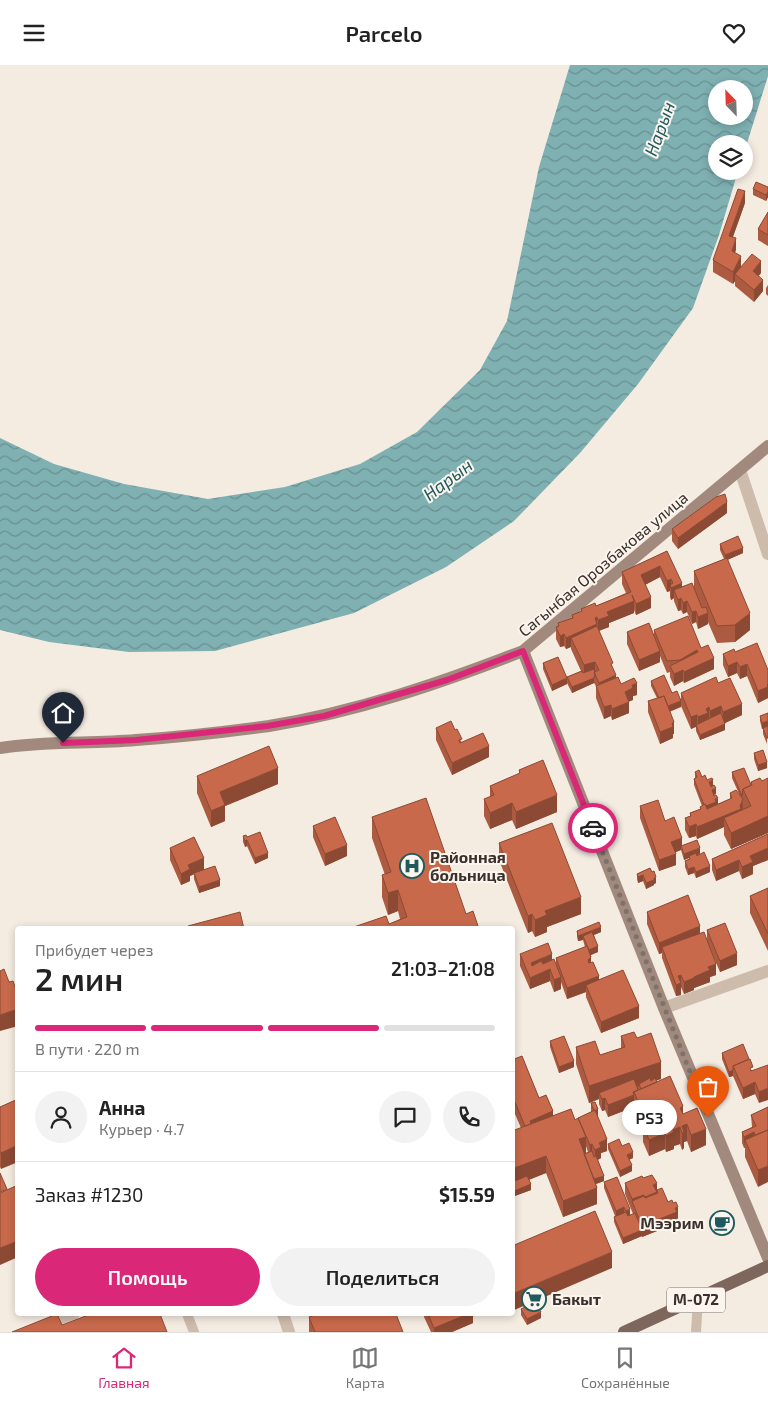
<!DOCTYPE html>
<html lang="ru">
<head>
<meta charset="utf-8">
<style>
  :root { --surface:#fff; --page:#f2f2f2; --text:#222; --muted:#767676; --line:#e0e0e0; --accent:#db2777 }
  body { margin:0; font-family:"Exo 2",sans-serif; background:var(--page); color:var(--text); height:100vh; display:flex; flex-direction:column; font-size:19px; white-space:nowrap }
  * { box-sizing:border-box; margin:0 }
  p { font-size:16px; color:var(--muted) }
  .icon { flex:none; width:28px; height:28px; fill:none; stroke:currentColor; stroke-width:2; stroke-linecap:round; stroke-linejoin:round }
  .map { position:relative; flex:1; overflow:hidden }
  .panel { position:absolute; left:15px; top:861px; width:500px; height:390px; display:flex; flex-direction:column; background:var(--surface); border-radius:5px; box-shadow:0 2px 8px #0003 }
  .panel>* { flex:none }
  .needle { width:32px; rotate:337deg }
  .tools { position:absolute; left:708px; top:15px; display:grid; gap:10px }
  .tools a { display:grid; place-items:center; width:45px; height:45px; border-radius:50%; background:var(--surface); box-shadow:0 2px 8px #0003; font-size:25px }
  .pin { position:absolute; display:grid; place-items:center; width:42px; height:42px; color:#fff; margin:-51px -21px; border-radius:50% 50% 50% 0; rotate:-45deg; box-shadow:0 0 5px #0007 }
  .pin .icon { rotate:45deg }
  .courier { position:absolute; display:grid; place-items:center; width:50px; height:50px; margin:-25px; border:4px solid #db2777; border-radius:50%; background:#fff; color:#222; box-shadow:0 1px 6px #0007 }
  .bubble { position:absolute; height:35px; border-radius:18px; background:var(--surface); box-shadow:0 2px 8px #0003; font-size:16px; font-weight:600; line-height:35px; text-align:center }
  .summary em { font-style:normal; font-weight:600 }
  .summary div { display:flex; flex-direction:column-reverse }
  .summary { display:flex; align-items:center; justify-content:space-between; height:85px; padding:0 20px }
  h1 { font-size:32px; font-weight:600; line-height:38px }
  .bar { display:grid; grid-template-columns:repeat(4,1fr); gap:8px 5px; align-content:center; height:60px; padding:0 20px }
  .bar i { height:6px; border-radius:4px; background:var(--line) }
  .bar .selected { background:var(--accent) }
  .bar p { grid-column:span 4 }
  .line { display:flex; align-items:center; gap:12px; padding:0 20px; border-top:1px solid var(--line) }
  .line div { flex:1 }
  .round { display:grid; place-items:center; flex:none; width:52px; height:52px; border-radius:26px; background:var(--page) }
  .cta { display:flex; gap:10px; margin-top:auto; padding:10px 20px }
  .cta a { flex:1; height:58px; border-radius:30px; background:var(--accent); color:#fff; font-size:20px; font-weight:600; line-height:58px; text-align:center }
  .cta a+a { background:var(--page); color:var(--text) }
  header { display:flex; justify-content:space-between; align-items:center; height:65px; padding:0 20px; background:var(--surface); font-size:22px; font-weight:600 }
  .tabs { display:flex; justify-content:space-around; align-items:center; height:70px; border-top:1px solid var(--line); background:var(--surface); font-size:14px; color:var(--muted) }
  .tabs a { display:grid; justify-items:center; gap:2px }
  .tabs .selected { color:var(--accent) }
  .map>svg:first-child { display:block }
  .water { fill:url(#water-waves); fill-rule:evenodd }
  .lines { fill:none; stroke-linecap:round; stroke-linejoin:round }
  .lane { stroke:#cdbbac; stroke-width:10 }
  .street { stroke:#cdbbac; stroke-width:12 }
  .secondary { stroke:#a18a7d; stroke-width:12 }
  .primary { stroke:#7d675c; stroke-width:12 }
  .wall { fill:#ac5a40; fill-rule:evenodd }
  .shaded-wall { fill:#8c4a34 }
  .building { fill:#c8694b; stroke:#8c4a34 }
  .done { stroke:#7c716b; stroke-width:5; stroke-dasharray:0 9 }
  .route { stroke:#db2777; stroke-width:6 }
  .labels { text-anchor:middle; stroke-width:4; stroke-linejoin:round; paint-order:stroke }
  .shield { fill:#fbf5ee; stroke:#756b66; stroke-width:1 }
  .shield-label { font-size:15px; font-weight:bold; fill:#3b302b }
  .street-label { font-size:16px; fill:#3b302b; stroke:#fbf5ee }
  .poi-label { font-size:16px; font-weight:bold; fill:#3b302b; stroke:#fbf5ee; text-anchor:start }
  .water-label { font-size:18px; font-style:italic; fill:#1f5a5e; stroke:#fbf5ee }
</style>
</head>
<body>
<header><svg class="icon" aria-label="menu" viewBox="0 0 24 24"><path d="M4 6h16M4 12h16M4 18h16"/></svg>Parcelo<svg class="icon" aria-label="heart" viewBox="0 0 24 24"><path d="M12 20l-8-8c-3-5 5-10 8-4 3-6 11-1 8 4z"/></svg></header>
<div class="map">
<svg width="768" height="1267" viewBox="0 0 768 1267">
  <defs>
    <pattern id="water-waves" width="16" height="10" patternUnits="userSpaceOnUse" patternTransform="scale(1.25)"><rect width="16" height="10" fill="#7fb0b2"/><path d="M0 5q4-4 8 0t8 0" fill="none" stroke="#699091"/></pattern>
  </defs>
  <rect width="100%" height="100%" fill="#f4ebe1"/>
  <path class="water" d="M570 0H768V11L744 88V79H716V106H738L719 170 693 243 638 319 580 388 514 456 446 502 354 548 215 586 129 587 49 577 0 565V373L54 399 124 419 208 434 285 422 360 399 417 367 480 305 507 256 539 102ZM716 24H744V51H716Z"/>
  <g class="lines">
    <path class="lane" d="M187 1249 194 1267
      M26 1267 75 1249
      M696 1267 698 1234"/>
    <path class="street" d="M740 405 768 489
      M664 943 768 906
      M283 1249 289 1267"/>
    <path class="secondary" d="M768 381 523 586 664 943 768 1193
      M0 683C45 676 91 679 136 675 180 672 225 667 269 661 356 647 441 618 523 586"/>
    <path class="primary" d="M624 1267 768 1201"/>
  </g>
  <path class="wall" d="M768 122V132L766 136 753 130V124Z
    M745 138 733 172 736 184 735 188 741 202 761 208 758 211 763 226 754 237 735 221V216L733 219 713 207V195Z
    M768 147V181L758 175V164Z
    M768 220V231L766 229V223Z
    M727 448 678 484 672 476V464Z
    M720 479 743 488 727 495 750 565 735 577 717 578 708 557V559L698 564 696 557 692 559 687 547 683 549 681 545 678 546 674 536V533L671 535 670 532V526L667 527 660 512 645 520 651 543 636 550 634 545V548L609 558V562L599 566 616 612 621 619 637 630 633 631V635L629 636V648L612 655 611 651 604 654 596 633V621L594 618 572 628 567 618V612L581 606 571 584V582L566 584 564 581 560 582 556 574V562L558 561V558L572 553V550L581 546V544L596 541 626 528 622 519V507L667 486 682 521 694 523V506L724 494 720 485Z
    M654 565 701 583 714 604 684 618 683 616 674 621 670 612V607L667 608 660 591V597L639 606 627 579V567L654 570Z
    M735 587 768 605V633L758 638 747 611 740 614 737 608 728 612 723 600V589Z
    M543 598 567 619 552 626 543 604Z
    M651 616 681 634V628L718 618 742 650 725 658V665L700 675 696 666V662L691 664 681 641 670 646 674 669H673V673L660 679 648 647V636L657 633 651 621Z
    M768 648 767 679 763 669V664H762L760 656V651Z
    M436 663 455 665 462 678 489 692 452 710 436 675Z
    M754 688 767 703 758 706 754 694Z
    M519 705 557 747 516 764 512 755 490 764 484 751V734L490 732V721L519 709Z
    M695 707 713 721 716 729 714 730 718 739 730 734V728L740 731 732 713V707L751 720V717L762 716 768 713V768L731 784 724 770V762L697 774 696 771 689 773 685 765V753L690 751V748L700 744V742L702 741 694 720V714L695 713Z
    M197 711 278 719 225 741V756L211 762 197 728Z
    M640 741 665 756 682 780 700 789 697 790 710 807 696 813 694 808 688 810 685 802V796L689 794V793L684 795 681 785 675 787 676 800 659 806 640 753Z
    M372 752 466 849 479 864 389 859 400 854 398 846 388 850 382 832V810H385L372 773Z
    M313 761 347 791 325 801 313 772Z
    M768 769V795L753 801V809L742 814 739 806 716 816 712 805V794Z
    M243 771 247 772 268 793 255 799 247 781 245 782 243 777Z
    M499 778 581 849 547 862V867L535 872 532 866 528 868 499 795Z
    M170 783 204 805 199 807 220 821 199 828 194 814V809L190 811V816L181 820 170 795Z
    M650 803 656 818 654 819V820L646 824 643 816 638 818 637 814V809Z
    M768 823V886L750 848V831Z
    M647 847 700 868 716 910 710 912V917L694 923V925L684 929 681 922V930L676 931 662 893V888L659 889 647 859Z
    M707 865 737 900 720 907 707 877Z
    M577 866 601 867 594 870 598 887 591 890V898L599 915 639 953 601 968 586 932V927L567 934 561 917V924L554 927 550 916 530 924 520 901V889L552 895 556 901V893L585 882 583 875 578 876 577 872Z
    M621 971 637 973 661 1014 656 1015 683 1049 706 1080 691 1087 687 1076 684 1077V1083L682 1085 680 1079 674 1081V1084L666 1087 665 1084 649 1091 643 1077V1063H642L634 1044V1042L608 1052 605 1045 602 1046 599 1039V1034L589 1038 576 999V982L600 990 621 983Z
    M550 976 574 1002 559 1008 550 982Z
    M722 988 753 1006 768 1000 759 1038 755 1029 743 1034 733 1011 729 1012 722 994Z
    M522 991 539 1033 546 1030 553 1046V1051L571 1044 575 1055 578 1054V1053L591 1047V1038L595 1037 598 1044V1054L607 1074V1086L601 1088V1093L598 1095 604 1111V1116L596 1119 597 1123V1139L563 1152 546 1108 529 1115 531 1119V1125L512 1132V1066L521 1063 512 1042V995ZM586 1081 588 1087 586 1088Z
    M18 1034 1 1104 0 1102V1042Z
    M768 1042 758 1122 745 1092V1083H744L742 1078V1067L752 1062 751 1050Z
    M608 1079 622 1081 633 1093 629 1095 632 1106 620 1112 608 1084Z
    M643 1113 657 1125 668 1137 678 1153 677 1154V1158L642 1172V1170V1171L623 1179 614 1157V1152L615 1151 604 1123V1117L630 1150 628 1151 633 1149 625 1129V1118Z
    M521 1244 541 1253 527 1260 521 1250Z
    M424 1249H473V1258L452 1267H431L424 1252Z
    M341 1251 403 1267H309V1252Z"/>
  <path class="shaded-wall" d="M745 126V138L729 182V171Z
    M768 127V132L766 136V130Z
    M736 173V184L732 198V186Z
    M741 191V202L735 209V216L733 219V207Z
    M761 196V208L753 218V206Z
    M763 215V226L754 237V225Z
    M727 437V448L678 484V473Z
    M743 483V488L725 496V490Z
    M660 501V512L641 522V510Z
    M671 514V523L670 520V526L667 527V516Z
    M682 518V530L674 525V533L671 535V523Z
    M651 532V543L636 550V539Z
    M681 533V545L678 546V535Z
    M634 536V548L609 558V562L598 566V555L607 547Z
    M687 536V547L683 549V538Z
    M696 546V557L692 559V547Z
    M708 548V559L698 564V552Z
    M750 548V565L735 577V560Z
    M597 552V571L571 573V582L566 584V573Z
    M564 569V581L560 582V571Z
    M697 585V596L680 606V595Z
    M660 586V597L639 606V595Z
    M714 593V604L684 618V607Z
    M595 597V608L584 612V600Z
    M737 597V608L728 612V601Z
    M747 599V611L740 614V602Z
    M683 605V616L674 621V609Z
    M616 610V622L599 629V618Z
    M567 613V619L552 626V620Z
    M594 613V618L572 628V622Z
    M768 615V633L758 638V626Z
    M637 618V630L633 631V635L625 638V627L632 620Z
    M681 636V642L667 648V642Z
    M629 637V648L612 655V644Z
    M742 639V650L723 659V647Z
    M611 640V651L604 654V642Z
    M721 641V653L710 657V646Z
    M709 642V654L698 664V652L706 644Z
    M697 650V661L691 664V652Z
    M768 656V662L762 664V658Z
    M674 657V669H673V673L660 679V667L672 658Z
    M725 659V665L700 675V670Z
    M489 681V692L452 710V698Z
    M767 697V703L758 706V700Z
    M278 703V719L225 741V756L211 762V746L220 727Z
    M713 715V721L709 723V717Z
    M716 723V729L712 730V725Z
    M557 730V747L516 764V747Z
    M742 731 743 746 724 753V762L697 774V762L740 741 742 735Z
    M718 733V739L705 747V741Z
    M512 738V755L490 764V748Z
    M768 751V768L731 784V768Z
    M696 759V771L689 773V762Z
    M682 773V784L681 781V785L671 789V777Z
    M247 775V781L245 782V776Z
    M347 780V791L325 801V789Z
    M700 783V789L690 793 689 791V793L684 795V789Z
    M768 783V795L753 801V809L742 814V802L750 791Z
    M268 788V793L255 799V793Z
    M676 789V800L659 806V795Z
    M204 793V805L190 811V816L181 820V809L188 800Z
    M739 795V806L716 816V805Z
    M710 801V807L696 813V807Z
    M694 802V808L688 810V804Z
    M643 810V816L638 818V812Z
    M656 812V818L654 819V820L646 824V818Z
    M220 815V821L199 828V822Z
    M398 825V846L388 850V828Z
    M581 832V849L547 862V867L535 872V855L545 846Z
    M532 849V866L528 868V851Z
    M700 861V872L662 882V888L659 889V878Z
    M601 862V867L584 874 583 871V875L578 876V871Z
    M598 881V887L588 891V885Z
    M737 888V900L720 907V896Z
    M552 889V900L531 909V898Z
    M591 892V903L588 895Z
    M716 899V910L710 912V917L694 923V925L684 929V917L708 902Z
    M550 904V916L530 924V913Z
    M681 910V930L676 931V920L678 911Z
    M599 911V922L586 920V927L567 934V923Z
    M561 912V924L554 927V915Z
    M639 941V953L601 968V957Z
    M18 944V961L0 966V950Z
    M574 996V1002L559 1008V1002Z
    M661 997V1014L640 1021 639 1019V1021L602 1034 599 1028V1034L589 1038V1021Z
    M733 1005V1011L729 1012V1007Z
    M755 1017V1029L743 1034V1023Z
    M768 1023V1035L759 1038V1027Z
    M634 1027V1042L608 1052V1040Z
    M605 1033V1045L602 1046V1034Z
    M683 1041V1058L680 1043Z
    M598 1044V1055L594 1046Z
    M644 1045V1062L643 1060V1063H642V1046Z
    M553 1046V1058L531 1067 530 1056Z
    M687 1059V1076L684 1077V1083L682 1085V1061Z
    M680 1062V1079L674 1081V1084L666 1087V1071L673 1065Z
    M706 1064V1080L691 1087V1070Z
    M754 1067V1079L745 1075 744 1083V1072Z
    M665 1068V1084L649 1091V1075Z
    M586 1072V1089L579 1091V1074Z
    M607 1074V1086L601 1088V1093L595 1096V1085L599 1078Z
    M592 1079V1090L590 1091V1080Z
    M18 1080V1097L1 1104V1088Z
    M633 1087V1093L627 1095V1090Z
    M546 1091V1108L512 1121V1104Z
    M632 1100V1106L620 1112V1106Z
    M768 1101V1117L758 1122V1105Z
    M604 1111V1116L593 1120V1115Z
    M657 1118V1139L645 1144V1132L653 1120Z
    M531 1119V1125L512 1132V1127Z
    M597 1123V1139L563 1152V1136Z
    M644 1130V1141L632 1136V1146V1134Z
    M624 1142V1148L616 1152V1146Z
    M678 1142V1153L677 1154V1158L642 1172V1161Z
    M630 1144V1150L626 1152V1146Z
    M642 1165V1171L623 1179V1173Z
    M18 1176V1192L0 1200V1183Z
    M612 1187V1203L512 1246V1229Z
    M541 1247V1253L527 1260V1254Z
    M468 1249H473V1258L452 1267H434V1263Z"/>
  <path class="building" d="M756 117 768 122V127L766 130 753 124Z
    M738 124 745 126 729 171 736 173 732 186 741 191 733 207 713 195Z
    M768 147V170L758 164Z
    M752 189 761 196 753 206 763 215 754 225 735 209Z
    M725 429 727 437 678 473 672 464 716 432Z
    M738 471 743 483 725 490 720 479Z
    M667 486 682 518 671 523 670 520 673 518 671 514 667 516 660 501 641 510 651 532 636 539 632 530 634 536 607 547 609 551 598 555 597 552 595 553 597 559 566 573 564 569 560 571 556 562 559 561 558 558 573 553 572 550 582 546 581 544 595 538 596 541 631 527 622 507Z
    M727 493 750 548 735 560 717 561 694 506Z
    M692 518 702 543 706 542 708 548 698 552 696 546 692 547 687 536 683 538 681 533 678 535 674 525Z
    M688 551 701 583 708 580 714 593 684 607 683 605 674 609 670 601 698 587 697 585 680 595 667 596 654 565Z
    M649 558 660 586 639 595 627 567Z
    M597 561 613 598 611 599 616 610 599 618 594 607 599 605 595 597 584 600 571 573Z
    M757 578 768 605V619L767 620 768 622 758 626 747 599 740 602 737 597 728 601 723 589 734 584 735 587Z
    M558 592 567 613 552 620 543 598Z
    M594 604 595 607 594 613 572 622 567 612 582 606 583 608Z
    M664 610 672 628 677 626 681 636 668 641 664 631 659 633 651 616Z
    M618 612 621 619 634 613 637 618 632 620 633 623 625 627 629 637 612 644 611 640 604 642 596 621Z
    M716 612 718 618 730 613 742 639 723 647 721 641 710 646 709 642 706 644 708 648 698 652 697 650 691 652 681 628Z
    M664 631 674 657 672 658 673 662 660 667 648 636Z
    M721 648 725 659 700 670 696 660Z
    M768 648V656L762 658 760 651Z
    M451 656 455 665 457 664 462 674 459 675 460 678 483 668 489 681 452 698 436 663Z
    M768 661V673H767L763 663Z
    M269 681 278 703 220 727 225 740 211 746 197 711Z
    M763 685 767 697 758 700 754 688Z
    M543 695 557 730 516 747 512 738 490 748 484 734 494 730 490 721 520 708 519 705Z
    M744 703 751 720 743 724 742 731 732 707Z
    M699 705 702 712 705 710 707 715 712 713 713 715 709 717 711 722 714 720 716 723 712 725 714 731 716 730 718 733 715 734 716 737 706 741 705 739 704 740 694 714 697 712 695 707Z
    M760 713 762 716 768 713V751L731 768 724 753 751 741 743 724 752 720 751 717Z
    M736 725 743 734 740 741 741 744 697 762 696 759 689 762 685 753 691 751 690 748 701 744 700 742 705 739 707 744 732 733 730 728Z
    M426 733 466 849 473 846 479 864H348L386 851 389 859 407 852 398 825 388 828 382 810 391 807 372 752Z
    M658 735 665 756 674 752 682 773 671 777 676 789 659 795 640 741Z
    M335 752 347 780 325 789 313 761Z
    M552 758 581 832 545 846 547 850 535 855 532 849 528 851 499 778Z
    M260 767 268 788 255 793 247 775 245 776 243 771 246 770 247 772Z
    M768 769V783L750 791 753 797 742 802 739 795 716 805 712 794Z
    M194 772 204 793 188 800 190 804 181 809 170 783Z
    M697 775 700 783 684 789 681 781Z
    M704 787 710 801 696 807 694 802 688 804 685 796 690 794 689 791 696 788 697 791Z
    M215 801 220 815 199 822 194 808Z
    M650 803 652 807 654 806 656 812 654 813V815L646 818 643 810 638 812 637 809Z
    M768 823V869L750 831Z
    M688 830 700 861 659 878 647 847Z
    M240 847 244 864H189L188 861Z
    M599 857 601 862 578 871 577 866Z
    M725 858 737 888 720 896 707 865Z
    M592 867 598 881 589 885 583 871Z
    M704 867 716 899 708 902 710 905 694 912V913L684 917 681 910 678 911 681 918 676 920 662 882Z
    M548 878 552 889 531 898 532 901 541 896 543 899 554 894 561 912 554 915 550 904 530 913 520 889Z
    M587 881 591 892 588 895 589 898 593 897 599 911 567 923 556 893Z
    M4 904 9 917 13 916 18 930V944L0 950V906Z
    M623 905 639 941 601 957 586 920Z
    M634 967 637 973 651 968 661 997 589 1021 576 982 595 976 600 990 625 982 621 971Z
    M564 971 574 996 559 1002 550 976Z
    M743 979 749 994 733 1001V1005L729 1007 722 988Z
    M522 991 539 1033 546 1030 553 1046 530 1056 531 1059 525 1061 512 1030V995Z
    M750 994 753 1002 750 1003 751 1006 768 1000V1023L759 1027 755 1017 743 1023 733 1001Z
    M670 1011 683 1041 680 1043 683 1049 697 1043 706 1064 691 1070 687 1059 682 1061 684 1067 682 1068 680 1062 673 1065 674 1067 666 1071 665 1068 649 1075 643 1060 650 1057 644 1045 642 1046 634 1027Z
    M650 1013 651 1016 655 1013 657 1017 641 1024 639 1019Z
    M634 1014 638 1025 633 1027 634 1030 608 1040 605 1033 602 1034 599 1028Z
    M18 1034V1080L1 1088 0 1086V1042Z
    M595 1037 598 1044 594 1046 591 1038Z
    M768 1042V1065L755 1070 754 1067 744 1072 742 1067 756 1061 751 1050Z
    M571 1044 575 1055 578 1053 586 1072 579 1074 597 1123 563 1136 546 1091 512 1104V1066Z
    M595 1045 607 1074 599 1078 601 1082 595 1085 592 1079 590 1080 578 1053Z
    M768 1065V1101L758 1105 745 1075Z
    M619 1074 622 1081 629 1078 633 1087 627 1090 632 1100 620 1106 608 1079Z
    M592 1086 594 1092 596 1091 604 1111 594 1114 584 1089Z
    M0 1108 7 1124 0 1127Z
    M652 1110 657 1118 653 1120 657 1127 645 1132 644 1130 632 1134 625 1118 642 1111 643 1113Z
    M527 1111 531 1119 512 1127V1117Z
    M617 1112 630 1144 626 1146 624 1142 616 1146 604 1117Z
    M18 1120V1176L0 1183V1128Z
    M662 1123 668 1137 672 1135 673 1138 676 1137 678 1142 675 1143 677 1147 642 1161 632 1136 644 1131 645 1133 658 1128 657 1125Z
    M595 1146 612 1187 512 1229V1181Z
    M626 1147 628 1151 635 1148 642 1165 623 1173 614 1152Z
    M535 1237 541 1247 527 1254 521 1244Z
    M57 1249 62 1260 91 1249H160L167 1267H12Z
    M318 1249H340L341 1251 346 1249H396L403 1267H315L309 1252Z
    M428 1249H468L434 1263Z"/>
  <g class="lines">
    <path class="done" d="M593 763 708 1052"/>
    <path class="route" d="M63 678 136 675 267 661 324 651 447 615 523 586 593 763"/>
  </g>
  <defs>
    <symbol id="hospital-ring" viewBox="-11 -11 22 22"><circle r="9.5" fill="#fbf5ee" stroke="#1f5a5e" stroke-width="1.5"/><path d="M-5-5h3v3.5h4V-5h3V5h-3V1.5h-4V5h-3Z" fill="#1f5a5e"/></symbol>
    <symbol id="cafe-ring" viewBox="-11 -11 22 22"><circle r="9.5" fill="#fbf5ee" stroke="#1f5a5e" stroke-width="1.5"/><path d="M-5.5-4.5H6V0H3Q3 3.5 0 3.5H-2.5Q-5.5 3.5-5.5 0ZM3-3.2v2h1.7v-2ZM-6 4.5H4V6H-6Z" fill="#1f5a5e"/></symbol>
    <symbol id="supermarket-ring" viewBox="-11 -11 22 22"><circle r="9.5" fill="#fbf5ee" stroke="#1f5a5e" stroke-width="1.5"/><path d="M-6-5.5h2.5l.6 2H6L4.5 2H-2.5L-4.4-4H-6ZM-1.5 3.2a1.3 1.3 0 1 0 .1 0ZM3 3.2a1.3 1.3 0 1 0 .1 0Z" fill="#1f5a5e"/></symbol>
  </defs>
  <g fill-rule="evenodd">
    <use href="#hospital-ring" x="398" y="787" width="28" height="28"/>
    <use href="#cafe-ring" x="708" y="1144" width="28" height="28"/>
    <use href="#supermarket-ring" x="520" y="1220" width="28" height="28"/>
  </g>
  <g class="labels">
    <rect class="shield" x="667" y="1222.5" width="58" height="25" rx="4"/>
    <g class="shield-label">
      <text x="696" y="1240">М-072</text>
    </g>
    <g class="street-label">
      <text transform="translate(603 499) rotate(-40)" y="6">Сагынбая Орозбакова улица</text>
    </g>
    <g class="poi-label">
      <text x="430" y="798">Районная<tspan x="430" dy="18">больница</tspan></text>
      <text x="704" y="1164" text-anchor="end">Мээрим</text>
      <text x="552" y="1240">Бакыт</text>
    </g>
    <g class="water-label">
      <text transform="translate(660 64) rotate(-70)" y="6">Нарын</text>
      <text transform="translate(448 415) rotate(-37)" y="6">Нарын</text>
    </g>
  </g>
</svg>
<div class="tools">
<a><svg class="needle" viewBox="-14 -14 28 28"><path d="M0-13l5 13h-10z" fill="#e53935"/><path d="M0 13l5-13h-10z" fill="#767676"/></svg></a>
<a><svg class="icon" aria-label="layers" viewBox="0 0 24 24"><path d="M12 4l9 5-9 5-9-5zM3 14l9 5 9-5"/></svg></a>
</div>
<div class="pin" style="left:708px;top:1052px;background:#ea580c"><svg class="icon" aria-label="bag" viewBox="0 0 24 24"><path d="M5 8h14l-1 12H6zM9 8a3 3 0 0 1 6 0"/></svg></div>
<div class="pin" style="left:63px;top:678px;background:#1f2937"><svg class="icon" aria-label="home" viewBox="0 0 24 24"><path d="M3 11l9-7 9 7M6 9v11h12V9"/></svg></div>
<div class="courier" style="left:593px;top:763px"><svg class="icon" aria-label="car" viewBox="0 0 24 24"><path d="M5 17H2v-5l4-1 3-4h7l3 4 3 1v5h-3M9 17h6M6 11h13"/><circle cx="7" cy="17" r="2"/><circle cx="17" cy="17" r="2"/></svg></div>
<div class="bubble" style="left:622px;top:1035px;width:55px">PS3</div>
<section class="panel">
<div class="summary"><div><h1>2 мин</h1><p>Прибудет через</p></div><em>21:03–21:08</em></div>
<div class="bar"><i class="selected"></i><i class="selected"></i><i class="selected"></i><i></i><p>В пути · 220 m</p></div>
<div class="line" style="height:90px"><a class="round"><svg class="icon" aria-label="person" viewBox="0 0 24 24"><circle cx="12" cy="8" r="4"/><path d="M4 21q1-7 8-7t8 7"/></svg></a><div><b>Анна</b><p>Курьер · 4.7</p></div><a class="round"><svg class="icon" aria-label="chat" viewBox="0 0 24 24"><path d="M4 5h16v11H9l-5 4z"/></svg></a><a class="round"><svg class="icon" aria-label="phone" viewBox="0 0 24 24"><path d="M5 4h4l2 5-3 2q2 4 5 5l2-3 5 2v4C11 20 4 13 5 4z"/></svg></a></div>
<div class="line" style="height:65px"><div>Заказ #1230</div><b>$15.59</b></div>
<div class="cta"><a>Помощь</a><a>Поделиться</a></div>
</section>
</div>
<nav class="tabs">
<a class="selected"><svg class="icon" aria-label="home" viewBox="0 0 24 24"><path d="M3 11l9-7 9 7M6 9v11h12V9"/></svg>Главная</a>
<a><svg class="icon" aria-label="map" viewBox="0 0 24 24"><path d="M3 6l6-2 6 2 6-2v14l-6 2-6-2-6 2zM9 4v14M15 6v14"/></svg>Карта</a>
<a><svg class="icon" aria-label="saved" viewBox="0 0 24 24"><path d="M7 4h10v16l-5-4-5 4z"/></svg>Сохранённые</a>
</nav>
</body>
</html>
